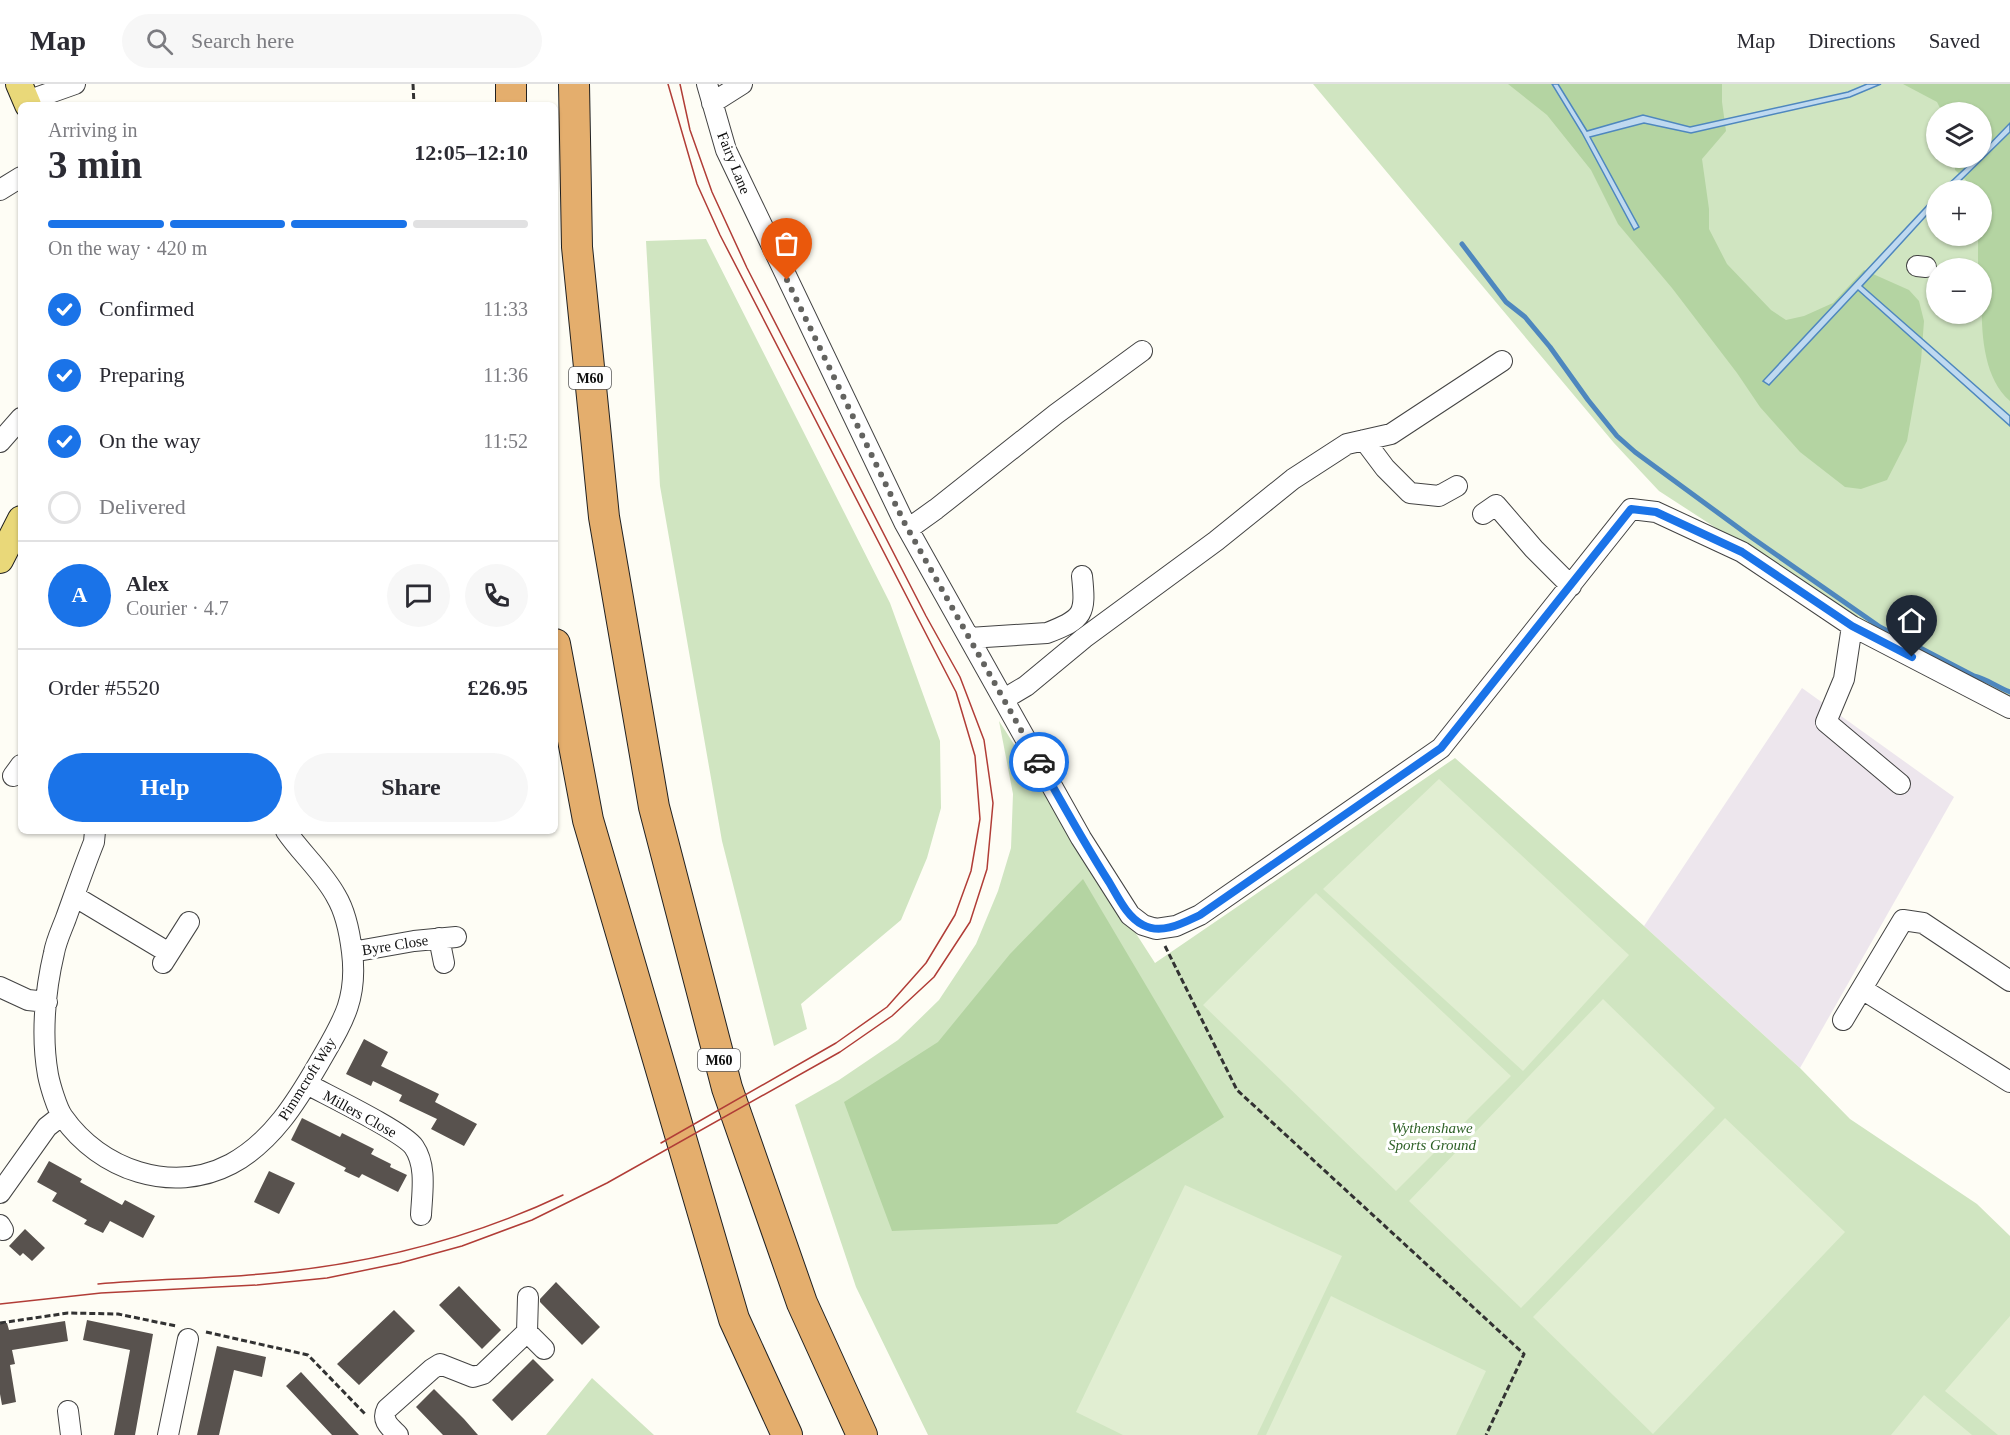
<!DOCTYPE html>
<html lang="en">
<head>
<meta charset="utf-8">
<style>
  :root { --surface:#fff; --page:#f7f7f7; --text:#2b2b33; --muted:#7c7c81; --line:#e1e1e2; --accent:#1a73e8 }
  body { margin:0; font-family:Georgia,serif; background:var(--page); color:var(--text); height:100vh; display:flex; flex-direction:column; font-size:22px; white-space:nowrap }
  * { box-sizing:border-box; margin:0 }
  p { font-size:20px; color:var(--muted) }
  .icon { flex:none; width:33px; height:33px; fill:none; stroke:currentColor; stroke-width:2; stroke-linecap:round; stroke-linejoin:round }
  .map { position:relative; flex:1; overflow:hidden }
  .details { position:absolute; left:18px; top:18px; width:540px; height:732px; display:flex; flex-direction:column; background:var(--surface); border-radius:9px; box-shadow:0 2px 4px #0004 }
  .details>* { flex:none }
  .buttons { position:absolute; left:1926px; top:18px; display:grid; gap:12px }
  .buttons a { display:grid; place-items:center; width:66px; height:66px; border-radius:50%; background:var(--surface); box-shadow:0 2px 4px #0004; font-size:30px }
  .pin { position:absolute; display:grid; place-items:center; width:51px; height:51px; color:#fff; margin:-62px -26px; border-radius:50% 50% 50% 0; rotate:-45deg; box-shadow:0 0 6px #0007 }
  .pin .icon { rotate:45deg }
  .courier { position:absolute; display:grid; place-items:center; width:60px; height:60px; margin:-30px; border:4px solid #1a73e8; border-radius:50%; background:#fff; color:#222; box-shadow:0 2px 8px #0007 }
  .head em { font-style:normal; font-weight:600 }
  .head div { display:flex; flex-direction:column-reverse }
  .head { display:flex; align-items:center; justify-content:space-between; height:102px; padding:0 30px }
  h1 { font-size:39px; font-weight:600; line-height:45px }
  .bar { display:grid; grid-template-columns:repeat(4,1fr); gap:9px 6px; align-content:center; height:72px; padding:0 30px }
  .bar i { height:8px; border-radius:4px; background:var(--line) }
  .bar .on { background:var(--accent) }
  .bar p { grid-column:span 4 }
  .line { display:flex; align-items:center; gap:15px; padding:0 30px; border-top:2px solid var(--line) }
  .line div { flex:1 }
  .round { display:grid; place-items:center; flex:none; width:63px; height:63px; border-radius:32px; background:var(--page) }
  ol { padding:0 30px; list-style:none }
  li { display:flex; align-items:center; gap:18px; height:66px }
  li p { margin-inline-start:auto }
  li .icon { padding:6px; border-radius:50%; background:var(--accent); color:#fff; stroke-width:4 }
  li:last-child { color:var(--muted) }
  li i { width:33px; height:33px; border:3px solid var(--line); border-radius:50% }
  .action { display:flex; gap:12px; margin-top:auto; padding:12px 30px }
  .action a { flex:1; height:69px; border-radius:36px; background:var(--accent); color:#fff; font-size:24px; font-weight:600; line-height:69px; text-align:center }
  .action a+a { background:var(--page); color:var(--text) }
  header { display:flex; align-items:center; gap:36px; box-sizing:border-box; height:84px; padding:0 30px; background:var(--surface); border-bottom:2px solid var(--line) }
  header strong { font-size:28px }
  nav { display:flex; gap:33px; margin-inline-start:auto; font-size:21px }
  .search { width:420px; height:54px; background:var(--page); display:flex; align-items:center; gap:15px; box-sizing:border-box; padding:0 21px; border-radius:33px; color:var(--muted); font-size:22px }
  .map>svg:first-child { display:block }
  .industrial { fill:#ede6ed }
  .green { fill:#d0e5c1; fill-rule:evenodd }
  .forest { fill:#b4d4a2 }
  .pitch { fill:#e1eed2 }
  .water { fill:#bfd9f0; stroke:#4e87be; stroke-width:1.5 }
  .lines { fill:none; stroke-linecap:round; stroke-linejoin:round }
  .stream { stroke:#4e87be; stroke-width:5 }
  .building { fill:#58524e }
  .minor-casing { stroke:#434343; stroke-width:22 }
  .major-casing { stroke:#212121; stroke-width:28 }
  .highway-casing { stroke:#212121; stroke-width:32 }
  .path { stroke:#323232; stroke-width:3; stroke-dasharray:6 3; stroke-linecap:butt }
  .minor { stroke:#fff; stroke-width:20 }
  .major { stroke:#e9d879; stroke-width:26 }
  .highway { stroke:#e4ae6d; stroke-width:30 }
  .tram { stroke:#b13d37; stroke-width:1.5 }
  .done { stroke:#636360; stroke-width:6; stroke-dasharray:0 10.8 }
  .route { stroke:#1a73e8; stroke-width:8 }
  .labels { text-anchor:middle; stroke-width:6; stroke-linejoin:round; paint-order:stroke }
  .shield { fill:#fff; stroke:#585858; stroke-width:1.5 }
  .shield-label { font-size:14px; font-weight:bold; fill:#101010 }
  .street-label { font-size:15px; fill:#101010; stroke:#fff }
  .park-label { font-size:15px; font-style:italic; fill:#2e6127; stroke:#fff }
</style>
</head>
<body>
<header>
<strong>Map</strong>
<div class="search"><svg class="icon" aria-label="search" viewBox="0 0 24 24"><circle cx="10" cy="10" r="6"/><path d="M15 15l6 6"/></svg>Search here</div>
<nav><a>Map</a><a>Directions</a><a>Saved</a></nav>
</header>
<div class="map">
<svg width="2010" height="1351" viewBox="0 0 2010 1351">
  <rect width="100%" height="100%" fill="#fefdf5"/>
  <path class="industrial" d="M1802 604 1954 713 1800 984 1644 842Z"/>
  <path class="green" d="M1313 0H2010V619L1875 547 1659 407 1614 359ZM1936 28H1982V74H1936ZM1936 106H1982V152H1936ZM1936 184H1982V230H1936Z
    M706 155 890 519 940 657 941 724 927 774 901 836 801 920 807 945 774 962 722 757 660 402 646 157Z
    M999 637 1155 879 1455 674 1644 842 1800 984 1850 1035 1977 1120 2010 1152V1351H928L856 1203 795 1021 839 996 898 956 939 916 976 860 998 807 1011 764 1013 710Z
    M592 1294 654 1351H546Z"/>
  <path class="forest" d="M1508 0H1722V18L1726 47 1702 75 1709 125V145L1727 180 1771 226 1786 236 1804 232 1833 219 1864 186 1909 206 1919 217 1924 237 1921 277 1907 357 1887 396 1861 405 1845 403 1800 368 1760 323 1737 289 1672 204 1618 140 1591 86 1547 31Z
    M1903 0H2010V317C1976 287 1982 225 1982 184H1978V152H1982V106H1976L1955 86V74H1982V28H1942L1937 18Z
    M1083 795 1224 1033 1057 1140 892 1147 844 1018 938 958 1010 870Z"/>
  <path class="pitch" d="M1439 695 1629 871 1523 987 1323 805Z
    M1316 809 1511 992 1396 1107 1203 921Z
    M1603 915 1715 1024 1521 1224 1409 1117Z
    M1725 1034 1845 1148 1653 1350 1533 1233Z
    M1185 1101 1342 1172 1257 1351H1123L1076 1328Z
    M1331 1212 1486 1287 1456 1351H1266Z
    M2010 1232V1351H1998L1945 1307Z
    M1924 1311 1972 1351H1891Z"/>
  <path class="water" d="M1552 0H1558L1587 47 1643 31 1690 43 1848 8 1867 0H1881L1850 13 1691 49 1644 39 1590 53 1639 143 1634 146 1582 49Z
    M2010 39V48L1951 106H1942L1976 74H1982V68Z
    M1936 112V121L1862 202 2010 332V342L1858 206 1769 301 1763 297Z"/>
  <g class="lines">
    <path class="stream" d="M1462 160 1506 218 1525 233 1550 263 1588 316 1617 352 1635 368 1751 453 1880 543 1974 592C1987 595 1997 603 2010 608"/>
  </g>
  <path class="building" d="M364 955 388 968 381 982 439 1010 435 1018 477 1040 464 1062 431 1045 437 1035 399 1017 402 1011 373 997 371 1002 346 990Z
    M302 1034 340 1053 342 1049 374 1065 371 1070 391 1080 390 1083 407 1091 398 1108 362 1090 359 1094 344 1087 346 1084 291 1056Z
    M49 1077 82 1095 80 1098 122 1121 125 1116 155 1132 143 1154 110 1137 103 1149 84 1140 87 1136 52 1117 57 1109 37 1098Z
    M269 1087 295 1099 279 1130 254 1118Z
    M25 1145 45 1164 32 1177 23 1169 20 1172 9 1162Z
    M556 1198 600 1243 582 1261 540 1218V1215Z
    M459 1202 501 1246 482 1265 439 1221Z
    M394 1226 415 1247 359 1301 337 1280Z
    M87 1236 153 1250 135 1351H114L130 1266 83 1256Z
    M65 1237 68 1257 12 1266 15 1280 10 1281 16 1318 2 1321 0 1310V1240L7 1239 9 1246Z
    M217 1262 266 1273 262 1293 234 1286 219 1351H197Z
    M533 1275 554 1296 512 1337 492 1316Z
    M301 1288 325 1314 359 1351H332L286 1302Z
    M434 1305 464 1335 478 1351H443L416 1323Z"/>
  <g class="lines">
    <defs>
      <path id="minor" d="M707 0 726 66 904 438 1081 754 1130 831 1143 841 1156 845 1176 842 1200 831 1441 664 1631 425 1656 428 1742 468 1852 542 2010 624
        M27 17 75 0
        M712 19 742 0
        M0 106 21 93
        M1917 182 1926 183
        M1364 356 1385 384 1410 409 1439 412 1457 402
        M0 358 21 334
        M1483 430 1496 421 1534 465 1571 502
        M908 445 936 425 1056 330 1142 267
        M1852 542 1844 595 1826 638 1900 700
        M969 554 1047 549C1084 535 1086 530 1082 492
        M1004 615 1026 602 1084 554 1216 457 1293 395 1347 360 1391 350 1502 277
        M13 692 21 681
        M95 747 94 758C84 783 75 809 66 834 62 845 56 857 54 869 45 907 41 952 48 991 50 1001 57 1025 63 1033 100 1086 172 1111 231 1080 272 1058 297 1017 319 979 342 939 358 916 352 868 350 851 345 827 336 812 323 788 301 769 286 747
        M74 812 169 869
        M439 854 444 879
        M352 868 414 857 456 853
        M163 879 189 838
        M0 903 28 916 47 918
        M1862 905 2010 998
        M1843 936 1903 836 1923 839 2010 897
        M307 1000C327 1011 404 1048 414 1063 427 1082 422 1109 421 1131
        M0 1109 47 1043 61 1032
        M0 1141 3 1146
        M527 1248 544 1265
        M68 1327 71 1351
        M168 1351 188 1255
        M398 1351C390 1343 381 1337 387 1325L432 1285 440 1280 473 1293 483 1290 527 1248 528 1213"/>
      <path id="major" d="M19 0 28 21
        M0 476 21 435"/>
      <path id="highway" d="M511 0V21
        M574 0 577 163 604 433 654 723 727 1004 802 1219 862 1351
        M555 560 588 736 734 1235 787 1351"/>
    </defs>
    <use href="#minor" class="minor-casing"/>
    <use href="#major" class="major-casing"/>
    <use href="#highway" class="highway-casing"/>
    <path class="path" d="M413 0 414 21
      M1165 862 1237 1006 1524 1270 1486 1351
      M0 1239 68 1229 118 1230 176 1242
      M206 1248 308 1271 366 1331"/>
    <use href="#minor" class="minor"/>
    <use href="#major" class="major"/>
    <use href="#highway" class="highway"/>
    <path class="tram" d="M661 1059 836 959 887 923 926 879 955 831 971 787 980 735 975 672 956 608 720 151 697 100 668 0
      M98 1200C153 1195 207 1195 261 1190 366 1181 468 1156 563 1111
      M0 1220 101 1209 257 1201 327 1194 400 1179 462 1162 532 1136 607 1099 840 968 892 932 934 893 970 838 987 785 993 719 984 656 960 593 926 532 747 184 712 108 690 46 680 0"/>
  </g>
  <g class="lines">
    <path class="done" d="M787 196 904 438 1039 678"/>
    <path class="route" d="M1039 678C1062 719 1084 759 1109 798 1118 813 1127 833 1143 841 1162 851 1183 839 1200 831L1441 664 1631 425 1656 428 1742 468 1852 542 1912 573"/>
  </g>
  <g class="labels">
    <g class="shield">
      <rect x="569" y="283" width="42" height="22" rx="4.5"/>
      <rect x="698" y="965" width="42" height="22" rx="4.5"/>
    </g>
    <g class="shield-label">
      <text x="590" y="299">M60</text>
      <text x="719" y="981">M60</text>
    </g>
    <g class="street-label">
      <text transform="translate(734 79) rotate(68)" y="5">Fairy Lane</text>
      <text transform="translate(395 861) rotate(-9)" y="5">Byre Close</text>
      <text transform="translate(307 995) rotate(-58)" y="5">Pimmcroft Way</text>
      <text transform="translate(360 1030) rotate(29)" y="5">Millers Close</text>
    </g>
    <g class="park-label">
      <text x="1432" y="1049">Wythenshawe<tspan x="1432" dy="17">Sports Ground</tspan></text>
    </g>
  </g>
</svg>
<div class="buttons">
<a><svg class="icon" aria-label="layers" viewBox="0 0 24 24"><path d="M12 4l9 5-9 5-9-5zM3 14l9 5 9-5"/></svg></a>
<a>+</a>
<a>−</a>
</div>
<div class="pin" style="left:787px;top:196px;background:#ea580c"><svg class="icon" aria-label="bag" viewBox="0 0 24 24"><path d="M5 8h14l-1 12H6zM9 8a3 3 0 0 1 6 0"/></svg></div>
<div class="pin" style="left:1912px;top:573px;background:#1f2937"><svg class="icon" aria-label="home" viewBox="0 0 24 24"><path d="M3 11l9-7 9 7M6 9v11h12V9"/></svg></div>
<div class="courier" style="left:1039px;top:678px"><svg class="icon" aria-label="car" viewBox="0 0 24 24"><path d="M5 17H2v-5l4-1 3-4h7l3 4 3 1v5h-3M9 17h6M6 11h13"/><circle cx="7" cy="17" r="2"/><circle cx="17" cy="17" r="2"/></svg></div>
<section class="details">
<div class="head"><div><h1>3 min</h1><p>Arriving in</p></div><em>12:05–12:10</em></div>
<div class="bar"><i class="on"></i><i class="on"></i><i class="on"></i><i></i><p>On the way · 420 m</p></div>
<ol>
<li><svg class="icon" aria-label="check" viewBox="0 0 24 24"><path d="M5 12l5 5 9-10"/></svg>Confirmed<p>11:33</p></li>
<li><svg class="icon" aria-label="check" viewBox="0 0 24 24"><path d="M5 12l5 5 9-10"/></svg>Preparing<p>11:36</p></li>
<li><svg class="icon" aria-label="check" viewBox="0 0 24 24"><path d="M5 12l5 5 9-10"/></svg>On the way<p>11:52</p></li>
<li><i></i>Delivered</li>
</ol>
<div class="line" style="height:108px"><b class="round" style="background:var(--accent);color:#fff">A</b><div><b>Alex</b><p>Courier · 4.7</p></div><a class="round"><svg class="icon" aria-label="chat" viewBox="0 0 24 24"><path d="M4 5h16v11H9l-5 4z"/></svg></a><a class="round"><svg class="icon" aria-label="phone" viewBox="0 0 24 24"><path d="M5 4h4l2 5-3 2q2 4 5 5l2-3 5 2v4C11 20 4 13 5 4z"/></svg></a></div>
<div class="line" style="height:78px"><div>Order #5520</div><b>£26.95</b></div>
<div class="action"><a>Help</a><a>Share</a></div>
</section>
</div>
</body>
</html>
